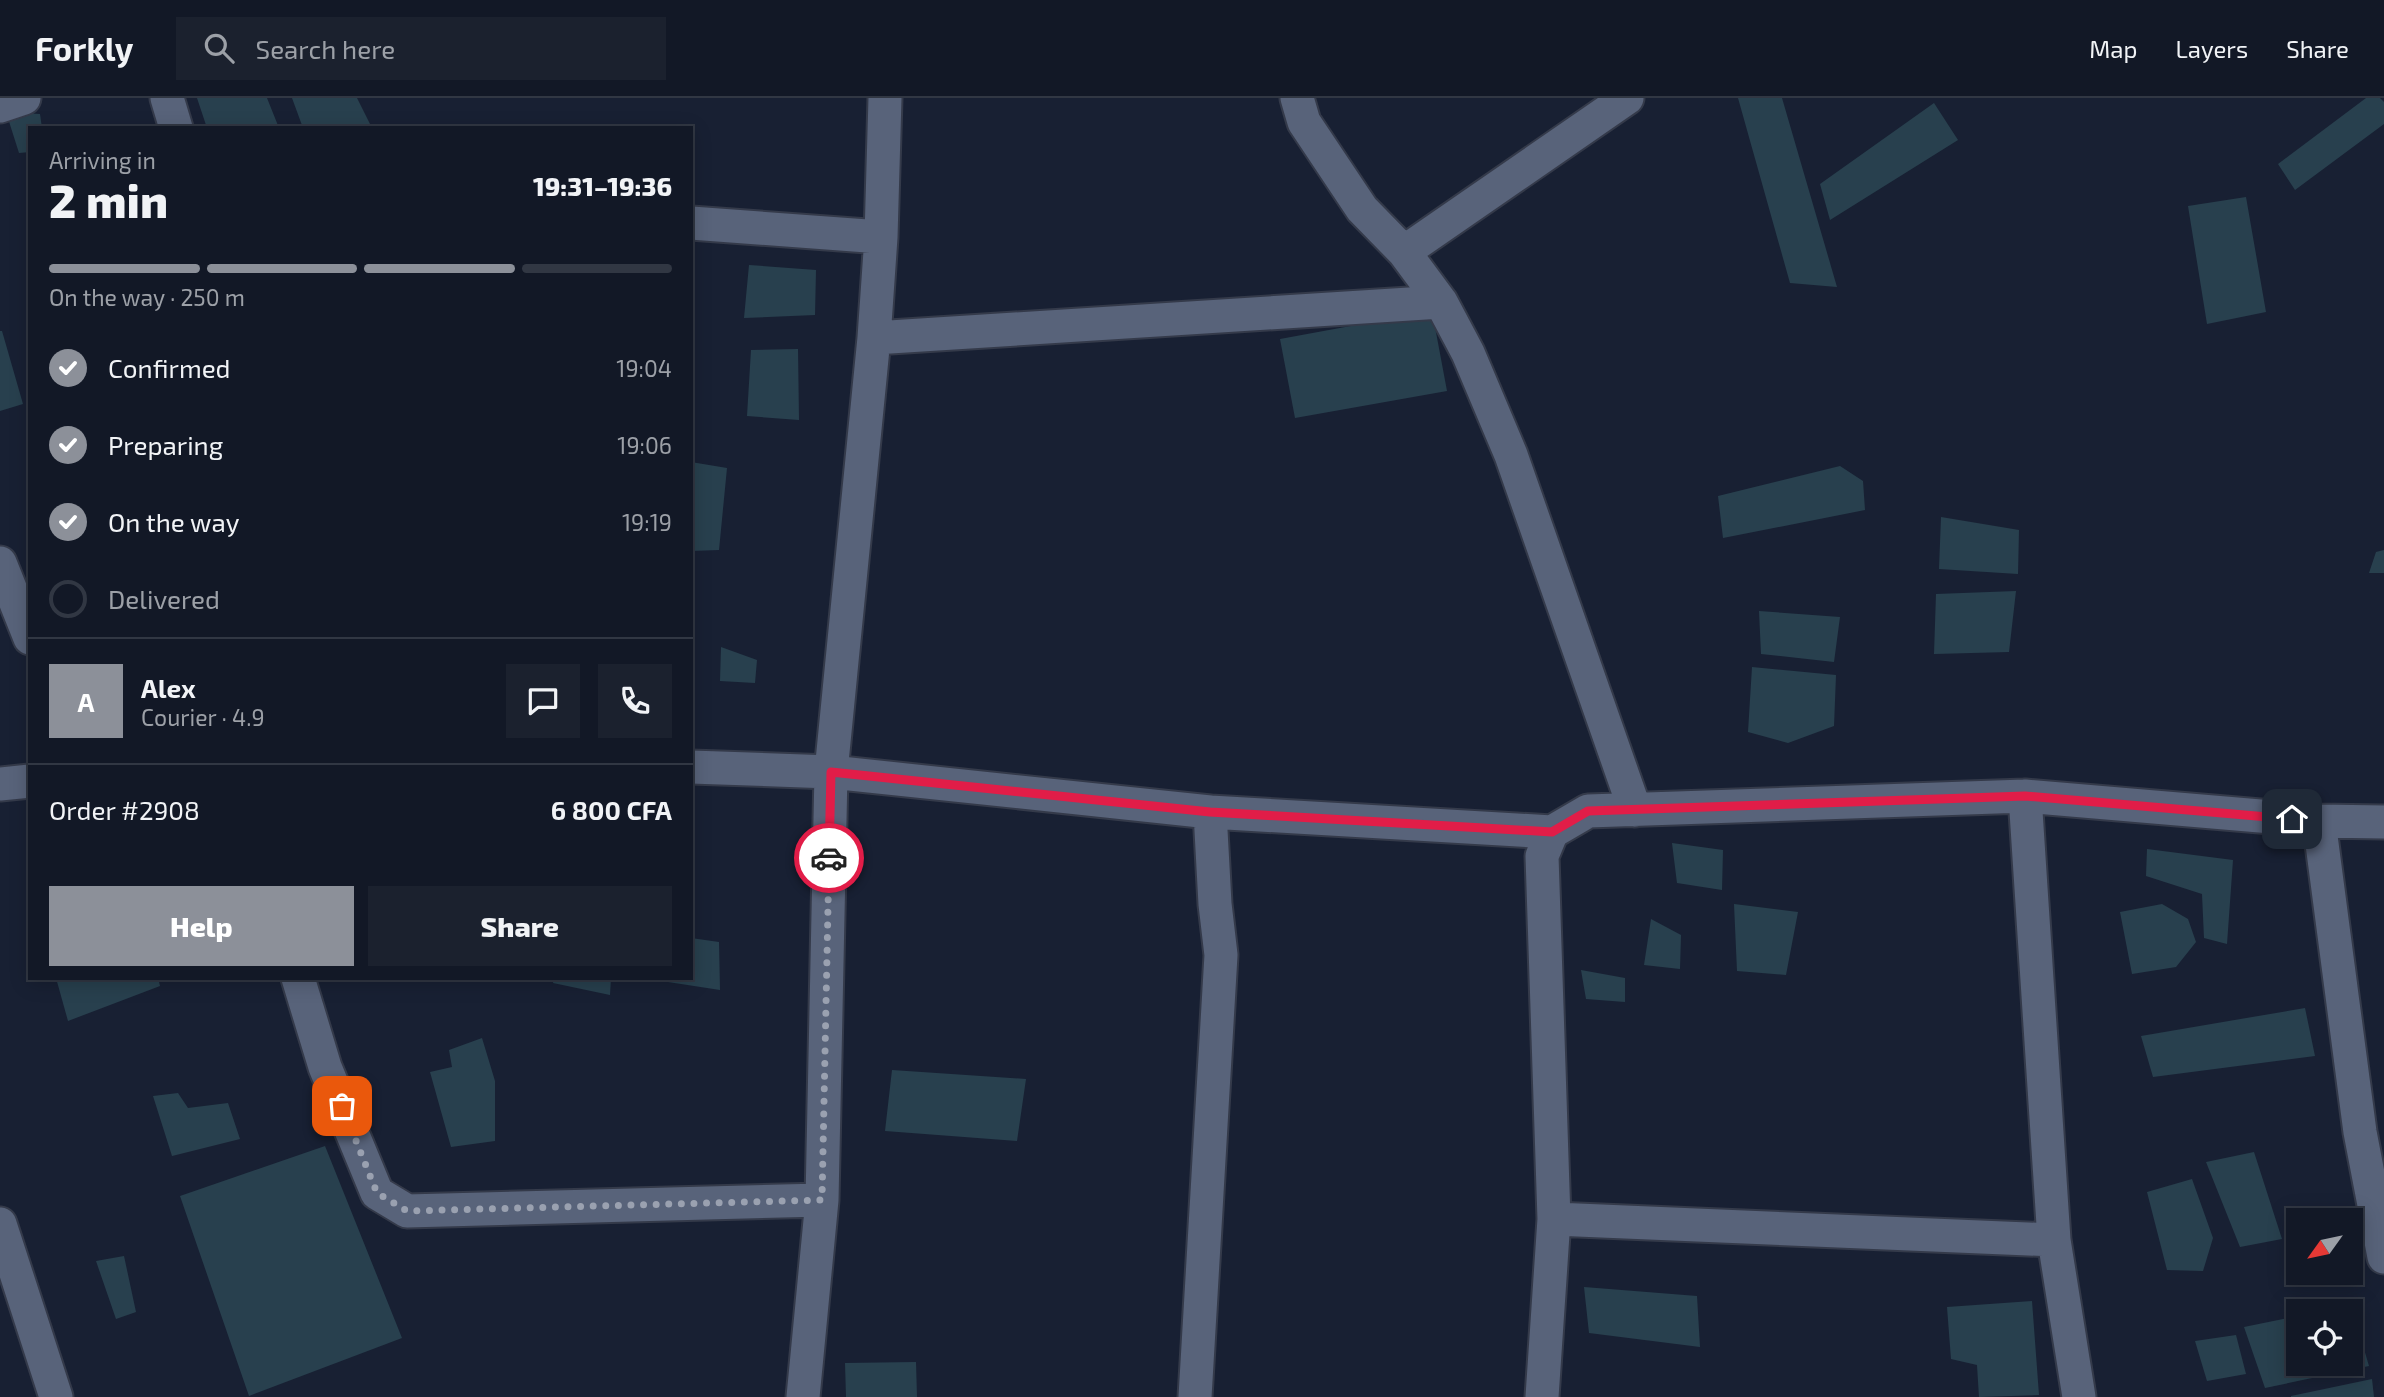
<!DOCTYPE html>
<html lang="en">
<head>
<meta charset="utf-8">
<style>
  :root { --surface:#121826; --page:#1b212e; --text:#f1f3f6; --muted:#9ca0a7; --line:#313743; --accent:#8c9099 }
  body { margin:0; font-family:"Exo 2",sans-serif; background:var(--page); color:var(--text); height:100vh; display:flex; flex-direction:column; font-size:26px; white-space:nowrap }
  * { box-sizing:border-box; margin:0 }
  p { font-size:23px; color:var(--muted) }
  .icon { flex:none; width:38px; height:38px; fill:none; stroke:currentColor; stroke-width:2; stroke-linecap:round; stroke-linejoin:round }
  .map { position:relative; flex:1; overflow:hidden }
  .side { position:absolute; left:28px; top:28px; width:665px; height:854px; display:flex; flex-direction:column; background:var(--surface); border-radius:0px; box-shadow:0 4px 18px #0003,0 0 0 2px var(--line) }
  .side>* { flex:none }
  .needle { width:46px; rotate:237deg }
  .buttons { position:absolute; left:2286px; top:1110px; display:grid; gap:14px }
  .buttons a { display:grid; place-items:center; width:77px; height:77px; border-radius:0px; background:var(--surface); box-shadow:0 4px 18px #0003,0 0 0 2px var(--line); font-size:35px }
  .pin { position:absolute; display:grid; place-items:center; width:60px; height:60px; color:#fff; margin:-30px; border-radius:14px; box-shadow:0 4px 10px #0006 }
  .courier { position:absolute; display:grid; place-items:center; width:70px; height:70px; margin:-35px; border:5px solid #e11d48; border-radius:50%; background:#fff; color:#222; box-shadow:0 2px 9px #0007 }
  .head em { font-style:normal; font-weight:800 }
  .head div { display:flex; flex-direction:column-reverse }
  .head { display:flex; align-items:center; justify-content:space-between; height:119px; padding:0 21px }
  h1 { font-size:46px; font-weight:800; line-height:52px }
  .bar { display:grid; grid-template-columns:repeat(4,1fr); gap:10px 7px; align-content:center; height:84px; padding:0 21px }
  .bar i { height:9px; border-radius:5px; background:var(--line) }
  .bar .current { background:var(--accent) }
  .bar p { grid-column:span 4 }
  .line { display:flex; align-items:center; gap:18px; padding:0 21px; border-top:2px solid var(--line) }
  .line div { flex:1 }
  .round { display:grid; place-items:center; flex:none; width:74px; height:74px; border-radius:0px; background:var(--page) }
  ol { padding:0 21px; list-style:none }
  li { display:flex; align-items:center; gap:21px; height:77px }
  li p { margin-inline-start:auto }
  li .icon { padding:7px; border-radius:50%; background:var(--accent); color:#fff; stroke-width:4 }
  li:last-child { color:var(--muted) }
  li i { width:38px; height:38px; border:4px solid var(--line); border-radius:50% }
  .button { display:flex; gap:14px; margin-top:auto; padding:14px 21px }
  .button a { flex:1; height:80px; border-radius:0px; background:var(--accent); color:#fff; font-size:28px; font-weight:800; line-height:80px; text-align:center }
  .button a+a { background:var(--page); color:var(--text) }
  header { display:flex; align-items:center; gap:42px; box-sizing:border-box; height:98px; padding:0 35px; background:var(--surface); border-bottom:2px solid var(--line) }
  header strong { font-size:33px }
  nav { display:flex; gap:38px; margin-inline-start:auto; font-size:24px }
  .search { width:490px; height:63px; background:var(--page); display:flex; align-items:center; gap:18px; box-sizing:border-box; padding:0 24px; border-radius:0px; color:var(--muted); font-size:26px }
  .map>svg:first-child { display:block }
  .building { fill:#28404e }
  .lines { fill:none; stroke-linecap:round; stroke-linejoin:round }
  .minor-casing { stroke:#343a4a; stroke-width:37 }
  .minor { stroke:#58637a; stroke-width:33 }
  .done { stroke:#9aa1b0; stroke-width:7; stroke-dasharray:0 12.6 }
  .route { stroke:#e11d48; stroke-width:9 }
</style>
</head>
<body>
<header>
<strong>Forkly</strong>
<div class="search"><svg class="icon" aria-label="search" viewBox="0 0 24 24"><circle cx="10" cy="10" r="6"/><path d="M15 15l6 6"/></svg>Search here</div>
<nav><a>Map</a><a>Layers</a><a>Share</a></nav>
</header>
<div class="map">
<svg width="2384" height="1299" viewBox="0 0 2384 1299">
  <rect width="100%" height="100%" fill="#182033"/>
  <path class="building" d="M197 0H267L279 30H207Z
    M292 0H357L372 30H303Z
    M1738 0H1782L1837 189 1790 185Z
    M2366 0H2380L2384 4V26L2295 92 2278 66Z
    M1934 5 1958 42 1830 122 1820 86Z
    M6 14 40 16 42 30H30V54L19 55Z
    M2246 99 2266 214 2207 226 2188 108Z
    M749 167 816 172 815 217 744 220Z
    M1432 213 1447 293 1295 320 1280 241Z
    M0 233H2L23 306 0 313Z
    M798 251 799 322 747 318 751 252Z
    M691 364 727 370 719 452 691 453Z
    M1840 368 1863 383 1865 412 1723 440 1718 398Z
    M1941 419 2019 432 2018 476 1939 471Z
    M2384 452V475H2369L2376 454Z
    M2016 493 2009 554 1934 556 1936 496Z
    M1759 513 1840 519 1834 564 1761 556Z
    M721 549 757 562 755 585 720 583Z
    M1752 569 1836 577 1834 628 1788 645 1748 634Z
    M1672 745 1723 752 1722 792 1677 785Z
    M2147 751 2233 762 2227 846 2204 840 2202 796 2146 778Z
    M1734 806 1798 814 1786 877 1737 873Z
    M2162 806 2188 821 2196 844 2176 869 2132 876 2120 814Z
    M1651 821 1681 837 1680 871 1644 867Z
    M691 840 719 844 720 892 668 884V880H691Z
    M1581 872 1625 880V904L1586 901Z
    M56 880H158L160 888 68 923Z
    M554 880H611L610 897 553 885Z
    M2305 910 2315 958 2153 979 2141 938Z
    M482 940 495 983V1043L451 1049 430 974 452 969 449 952Z
    M892 972 1026 981 1017 1043 885 1033Z
    M178 995 188 1010 228 1005 240 1041 172 1058 153 998Z
    M325 1048 402 1240 249 1298 180 1098Z
    M2254 1054 2282 1141 2240 1149 2206 1064Z
    M2192 1081 2213 1140 2203 1173 2167 1172 2147 1094Z
    M124 1158 136 1214 116 1221 96 1163Z
    M1584 1189 1697 1198 1700 1249 1589 1235Z
    M2032 1203 2039 1297 1979 1299 1977 1267 1951 1261 1947 1209Z
    M2351 1207 2369 1268 2265 1290 2244 1229 2298 1218V1265H2350V1213L2330 1212Z
    M2236 1237 2246 1276 2207 1283 2195 1243Z
    M916 1264 917 1299H846L845 1265Z
    M2372 1281 2374 1299H2291V1298Z"/>
  <g class="lines">
    <defs>
      <path id="minor" d="M167 0 176 30
        M1297 0 1304 24 1362 111 1404 154 1441 204 1468 255 1511 357 1635 712
        M0 8 24 0
        M691 125 881 139
        M1404 154 1627 0
        M874 240 1441 204
        M0 465 30 540
        M691 669 831 674 1210 714 1215 806 1221 857 1195 1299
        M0 686 30 683
        M2025 698 2054 1142 2079 1299
        M1210 714 1552 734
        M2319 723 2360 1034 2384 1159
        M298 880 325 969 377 1095 407 1113 822 1102
        M1554 1121 2054 1142
        M0 1126 56 1299
        M803 1299 822 1102 831 674 874 240 881 139 885 0
        M1542 1299 1554 1121 1542 758 1552 734 1588 713 2025 698 2319 723 2384 724"/>
    </defs>
    <use href="#minor" class="minor-casing"/>
    <use href="#minor" class="minor"/>
  </g>
  <g class="lines">
    <path class="done" d="M342 1008 377 1095 407 1113 822 1102 829 760"/>
    <path class="route" d="M829 760 831 674 1210 714 1552 734 1588 713 2025 698 2292 721"/>
  </g>
</svg>
<div class="buttons">
<a><svg class="needle" viewBox="-14 -14 28 28"><path d="M0-13l5 13h-10z" fill="#e53935"/><path d="M0 13l5-13h-10z" fill="#9ca0a7"/></svg></a>
<a><svg class="icon" aria-label="locate" viewBox="0 0 24 24"><circle cx="12" cy="12" r="6"/><path d="M12 2v4M12 18v4M2 12h4M18 12h4"/></svg></a>
</div>
<div class="pin" style="left:342px;top:1008px;background:#ea580c"><svg class="icon" aria-label="bag" viewBox="0 0 24 24"><path d="M5 8h14l-1 12H6zM9 8a3 3 0 0 1 6 0"/></svg></div>
<div class="pin" style="left:2292px;top:721px;background:#1f2937"><svg class="icon" aria-label="home" viewBox="0 0 24 24"><path d="M3 11l9-7 9 7M6 9v11h12V9"/></svg></div>
<div class="courier" style="left:829px;top:760px"><svg class="icon" aria-label="car" viewBox="0 0 24 24"><path d="M5 17H2v-5l4-1 3-4h7l3 4 3 1v5h-3M9 17h6M6 11h13"/><circle cx="7" cy="17" r="2"/><circle cx="17" cy="17" r="2"/></svg></div>
<section class="side">
<div class="head"><div><h1>2 min</h1><p>Arriving in</p></div><em>19:31–19:36</em></div>
<div class="bar"><i class="current"></i><i class="current"></i><i class="current"></i><i></i><p>On the way · 250 m</p></div>
<ol>
<li><svg class="icon" aria-label="check" viewBox="0 0 24 24"><path d="M5 12l5 5 9-10"/></svg>Confirmed<p>19:04</p></li>
<li><svg class="icon" aria-label="check" viewBox="0 0 24 24"><path d="M5 12l5 5 9-10"/></svg>Preparing<p>19:06</p></li>
<li><svg class="icon" aria-label="check" viewBox="0 0 24 24"><path d="M5 12l5 5 9-10"/></svg>On the way<p>19:19</p></li>
<li><i></i>Delivered</li>
</ol>
<div class="line" style="height:126px"><b class="round" style="background:var(--accent);color:#fff">A</b><div><b>Alex</b><p>Courier · 4.9</p></div><a class="round"><svg class="icon" aria-label="chat" viewBox="0 0 24 24"><path d="M4 5h16v11H9l-5 4z"/></svg></a><a class="round"><svg class="icon" aria-label="phone" viewBox="0 0 24 24"><path d="M5 4h4l2 5-3 2q2 4 5 5l2-3 5 2v4C11 20 4 13 5 4z"/></svg></a></div>
<div class="line" style="height:91px"><div>Order #2908</div><b>6 800 CFA</b></div>
<div class="button"><a>Help</a><a>Share</a></div>
</section>
</div>
</body>
</html>
